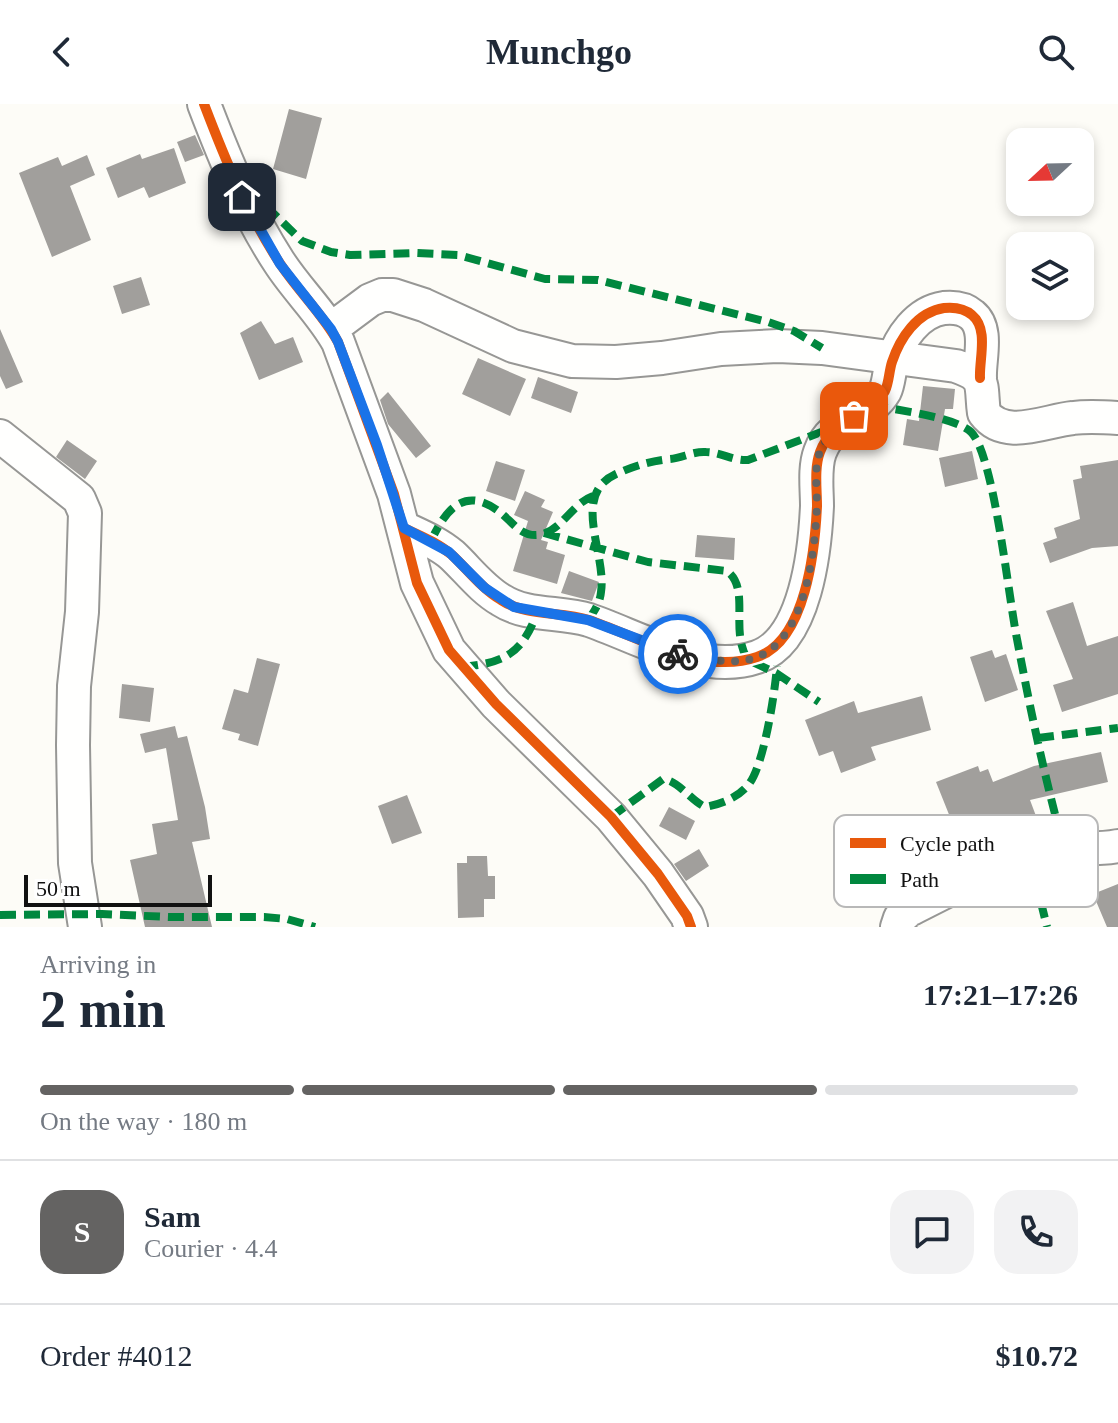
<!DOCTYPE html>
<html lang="en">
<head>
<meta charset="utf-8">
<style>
  :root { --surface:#fff; --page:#f2f2f3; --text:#1f2937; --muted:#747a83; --line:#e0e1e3; --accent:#646362 }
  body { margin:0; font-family:"Times New Roman",serif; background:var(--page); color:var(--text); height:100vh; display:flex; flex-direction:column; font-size:30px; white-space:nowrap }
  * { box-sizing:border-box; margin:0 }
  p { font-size:26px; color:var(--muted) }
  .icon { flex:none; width:44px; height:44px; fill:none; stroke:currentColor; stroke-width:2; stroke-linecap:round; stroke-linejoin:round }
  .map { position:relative; height:823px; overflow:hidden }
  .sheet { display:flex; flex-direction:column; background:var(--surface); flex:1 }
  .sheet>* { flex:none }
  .needle { width:52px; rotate:248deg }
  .tools { position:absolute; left:1006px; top:24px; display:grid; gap:16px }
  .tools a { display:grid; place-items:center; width:88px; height:88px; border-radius:16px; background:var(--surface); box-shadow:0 4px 12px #0003; font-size:40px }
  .scale { position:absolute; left:24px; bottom:20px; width:188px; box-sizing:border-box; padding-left:8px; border:4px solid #111; border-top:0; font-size:22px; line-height:28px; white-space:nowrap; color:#111; -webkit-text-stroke:6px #fff; paint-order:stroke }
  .pin { position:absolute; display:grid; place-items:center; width:68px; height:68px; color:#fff; margin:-34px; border-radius:16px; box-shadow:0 4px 12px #0006 }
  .courier { position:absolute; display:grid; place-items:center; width:80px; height:80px; margin:-40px; border:6px solid #1a73e8; border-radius:50%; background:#fff; color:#222; box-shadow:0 2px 10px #0007 }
  .summary em { font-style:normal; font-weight:800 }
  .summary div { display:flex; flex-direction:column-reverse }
  .summary { display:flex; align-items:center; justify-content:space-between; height:136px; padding:0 40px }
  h1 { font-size:52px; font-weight:800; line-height:60px }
  .bar { display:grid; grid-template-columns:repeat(4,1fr); gap:12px 8px; align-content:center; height:96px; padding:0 40px }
  .bar i { height:10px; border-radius:6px; background:var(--line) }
  .bar .current { background:var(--accent) }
  .bar p { grid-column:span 4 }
  .line { display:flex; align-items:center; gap:20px; padding:0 40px; border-top:2px solid var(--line) }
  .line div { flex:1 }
  .round { display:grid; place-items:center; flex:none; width:84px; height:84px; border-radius:24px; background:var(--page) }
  header { display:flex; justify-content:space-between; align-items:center; height:104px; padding:0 40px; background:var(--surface); font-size:36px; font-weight:800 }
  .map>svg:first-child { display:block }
  .building { fill:#a19f9c }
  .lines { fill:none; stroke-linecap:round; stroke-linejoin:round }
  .minor-casing { stroke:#979795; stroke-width:36 }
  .minor { stroke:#fffffe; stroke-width:32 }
  .quiet { stroke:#00873e; stroke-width:8; stroke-dasharray:16 8; stroke-linecap:butt }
  .cycleway-casing { stroke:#fff; stroke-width:15 }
  .cycleway { stroke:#e8590c; stroke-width:10 }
  .done { stroke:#646362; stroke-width:8; stroke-dasharray:0 14.4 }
  .route { stroke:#1a73e8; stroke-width:10 }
  .key { fill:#fff; stroke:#b8b8b8; stroke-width:2 }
  .key-label { font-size:22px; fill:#111 }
</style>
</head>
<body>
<header><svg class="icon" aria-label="back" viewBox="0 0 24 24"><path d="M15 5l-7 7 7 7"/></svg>Munchgo<svg class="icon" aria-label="search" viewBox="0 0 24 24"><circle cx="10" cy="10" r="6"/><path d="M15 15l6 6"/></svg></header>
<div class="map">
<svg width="1118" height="823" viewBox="0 0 1118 823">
  <rect width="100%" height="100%" fill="#fdfcf7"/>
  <path class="building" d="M289 5 322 14 306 75 273 65Z
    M195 31 204 51 185 58 177 38Z
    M174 44 186 79 149 94 144 83 118 94 106 64 140 50 142 55Z
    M87 51 95 71 70 82 91 136 52 153 19 69 58 53 62 62Z
    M141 173 150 201 122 210 113 182Z
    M261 217 275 240 293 233 303 258 259 276 240 229Z
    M0 225 23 278 6 285 0 272Z
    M478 254 526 275 510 312 462 290Z
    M538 273 578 288 571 309 531 294Z
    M923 282 955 285 953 305H945L938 347 903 341 907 315 919 317Z
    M388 288 431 342 416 354 388 320 380 296Z
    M67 336 97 357 85 375 56 353Z
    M972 347 978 375 945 383 939 354Z
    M1118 356V442L1092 444 1050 459 1043 439 1057 434 1054 424 1080 415 1073 376 1082 374 1080 362Z
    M496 357 525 366 515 397 486 387Z
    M525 387 545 396 541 403 553 408 541 436 548 438 546 445 565 451 557 480 513 467 528 417 514 411Z
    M697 431 735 434 734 456 695 453Z
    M569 467 599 478 592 497 561 489Z
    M1073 498 1087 542 1118 532V590L1062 608 1053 581 1073 575 1046 507Z
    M992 546 995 554 1006 550 1018 586 985 598 970 553Z
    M257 554 280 560 258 642 238 636 240 630 222 625 234 585 248 589Z
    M122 580 154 584 150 618 119 614Z
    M922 592 931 626 871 643 876 656 841 669 833 647 819 652 805 616 854 597 858 609Z
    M175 622 178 634 187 632 205 703 210 735 192 738 212 823H145L130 756 157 750 152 720 178 716 166 644 145 649 140 630Z
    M1101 648 1108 678 1030 696 1042 728 1017 735 1014 727 979 741 968 711 952 718 936 678 978 662 980 668 988 665 993 678 1034 662Z
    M407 691 422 729 392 740 378 702Z
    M669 703 695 717 686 736 659 722Z
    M699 745 709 762 686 777 674 760Z
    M467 752H487L488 772H495V795H484V813L458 814 457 759H467Z
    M1118 780V823H1107L1093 790Z"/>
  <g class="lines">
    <defs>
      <path id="minor" d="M204 0C225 55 247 109 279 158 297 186 322 209 338 238L394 390 417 479 449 546 496 600 611 713 658 770 687 812 691 823
        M331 225 370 196 382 191H393L424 201 513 242 572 257 616 258 662 254 721 245 778 242 822 244 956 262C988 273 980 281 984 309 1005 337 1044 317 1073 314 1088 312 1103 313 1118 314
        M0 332 79 395 85 409 82 508 74 582 73 641 75 759 85 823
        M404 424C421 432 438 439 452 451 468 466 482 485 501 496 527 513 560 507 589 516 639 533 702 572 757 553 806 537 815 445 817 402 817 385 814 364 820 348 832 314 869 315 885 287 889 279 889 267 892 258 900 234 917 208 944 204 954 203 964 204 972 211 989 225 979 255 980 274
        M897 823 900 814 909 806C947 787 1008 754 1049 746 1072 742 1095 747 1118 742"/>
    </defs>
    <use href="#minor" class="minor-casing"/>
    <use href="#minor" class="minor"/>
    <path class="quiet" d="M243 94 268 104 302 137 331 148 350 151 416 149 458 151 545 175 598 176 768 218 794 227 822 244
      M872 301C896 306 955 313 971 328 994 350 1009 497 1017 535 1030 605 1045 675 1064 744
      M544 429 648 458 727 467C751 485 729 527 748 556L776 569 819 598
      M431 437C446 404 466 381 501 409 513 419 521 432 537 431 561 429 571 400 593 392
      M588 516C594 508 600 499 601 488 607 450 570 391 616 370 634 362 650 357 670 355 682 354 694 347 706 348 721 348 733 357 748 356L832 324
      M462 563C504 559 522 550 537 509
      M1038 634 1118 624
      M611 713 663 675C679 677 690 696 705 703 721 700 738 694 749 680 764 661 775 588 777 562
      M1020 756 1036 778 1047 823
      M0 811 102 810 169 813H264L287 815 315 823"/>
    <defs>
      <path id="cycleway" d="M204 0C225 55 247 109 279 158 297 186 322 209 338 238L394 390 417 479 449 546 496 600 611 713 658 770 687 812 691 823
        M404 424C421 432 438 439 452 451 468 466 482 485 501 496 527 513 560 507 589 516 639 533 702 572 757 553 806 537 815 445 817 402 817 385 814 364 820 348 832 314 869 315 885 287 889 279 889 267 892 258 900 234 917 208 944 204 954 203 964 204 972 211 989 225 979 255 980 274"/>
    </defs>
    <use href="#cycleway" class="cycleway-casing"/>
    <use href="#cycleway" class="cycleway"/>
  </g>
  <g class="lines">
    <path class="done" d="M678 550C703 555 739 563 762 551 807 528 815 445 817 401 817 382 813 358 823 341 830 327 841 320 854 312"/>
    <path class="route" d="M242 93 280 160 331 225 338 238 377 341 404 424 449 448 485 484 514 503 588 516 678 550"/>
  </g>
  <rect x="834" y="711" width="264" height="92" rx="12" class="key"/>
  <rect x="850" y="734" width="36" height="10" fill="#e8590c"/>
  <rect x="850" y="770" width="36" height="10" fill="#00873e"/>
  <g class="key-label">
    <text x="900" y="747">Cycle path</text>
    <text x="900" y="783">Path</text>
  </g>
</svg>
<div class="tools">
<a><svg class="needle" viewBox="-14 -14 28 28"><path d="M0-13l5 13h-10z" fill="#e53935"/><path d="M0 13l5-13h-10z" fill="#747a83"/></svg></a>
<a><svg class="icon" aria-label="layers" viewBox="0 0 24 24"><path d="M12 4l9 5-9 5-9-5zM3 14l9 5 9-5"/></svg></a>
</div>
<div class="scale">50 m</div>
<div class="pin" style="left:854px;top:312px;background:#ea580c"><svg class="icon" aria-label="bag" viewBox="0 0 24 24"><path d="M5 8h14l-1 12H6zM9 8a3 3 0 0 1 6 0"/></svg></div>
<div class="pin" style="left:242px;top:93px;background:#1f2937"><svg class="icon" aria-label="home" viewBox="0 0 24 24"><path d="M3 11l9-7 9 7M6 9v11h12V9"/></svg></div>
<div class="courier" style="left:678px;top:550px"><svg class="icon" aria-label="bike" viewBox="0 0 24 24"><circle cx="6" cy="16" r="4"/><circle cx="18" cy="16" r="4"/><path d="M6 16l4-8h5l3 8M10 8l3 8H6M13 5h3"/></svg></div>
</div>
<section class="sheet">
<div class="summary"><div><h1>2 min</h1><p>Arriving in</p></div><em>17:21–17:26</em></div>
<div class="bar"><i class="current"></i><i class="current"></i><i class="current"></i><i></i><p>On the way · 180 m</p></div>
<div class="line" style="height:144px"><b class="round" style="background:var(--accent);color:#fff">S</b><div><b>Sam</b><p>Courier · 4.4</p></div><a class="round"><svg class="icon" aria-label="chat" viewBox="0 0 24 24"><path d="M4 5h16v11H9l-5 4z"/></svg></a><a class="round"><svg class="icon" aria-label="phone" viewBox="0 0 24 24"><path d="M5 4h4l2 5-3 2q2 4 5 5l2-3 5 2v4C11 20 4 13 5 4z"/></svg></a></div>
<div class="line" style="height:104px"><div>Order #4012</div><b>$10.72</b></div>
</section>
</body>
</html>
